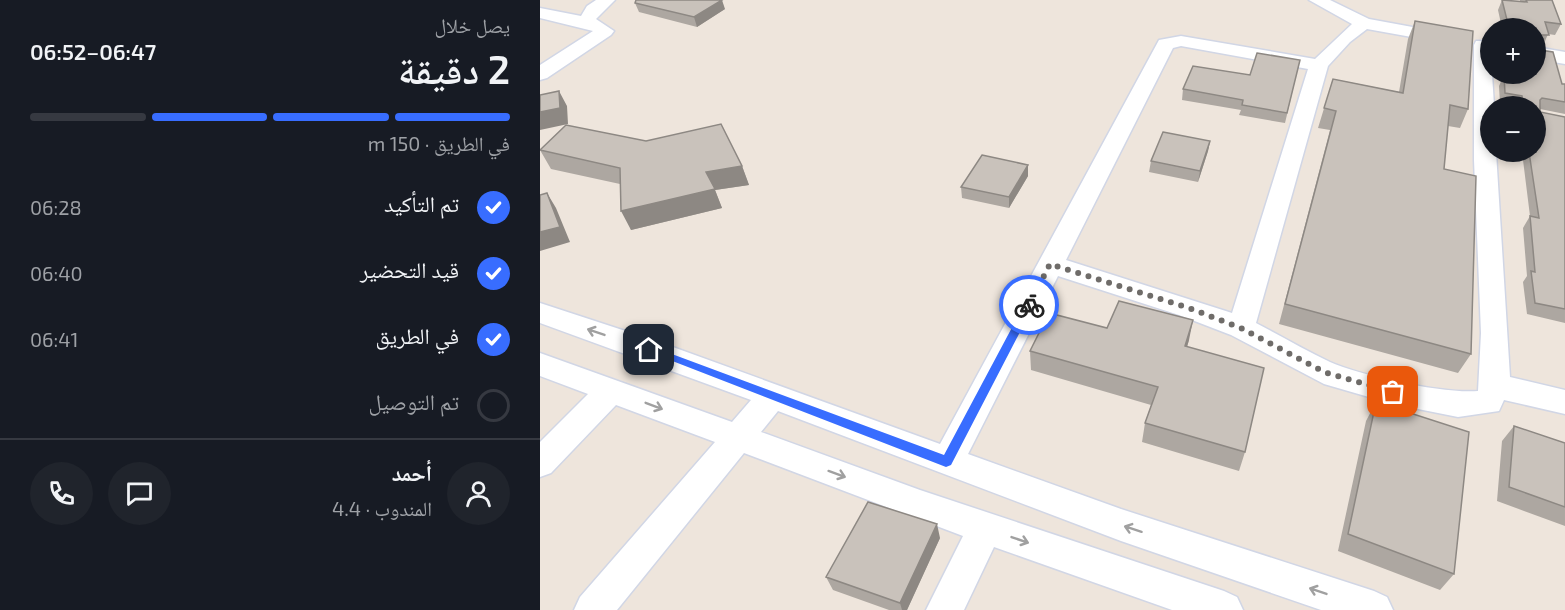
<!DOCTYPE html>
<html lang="ar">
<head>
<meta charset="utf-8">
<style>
  :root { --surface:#171b24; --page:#20242c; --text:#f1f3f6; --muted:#9ea1a6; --line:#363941; --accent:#386dff }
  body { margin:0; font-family:"Exo 2","Noto Naskh Arabic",sans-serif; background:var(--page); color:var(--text); direction:rtl; height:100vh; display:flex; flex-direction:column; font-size:22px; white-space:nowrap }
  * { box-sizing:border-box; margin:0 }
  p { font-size:20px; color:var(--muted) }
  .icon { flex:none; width:33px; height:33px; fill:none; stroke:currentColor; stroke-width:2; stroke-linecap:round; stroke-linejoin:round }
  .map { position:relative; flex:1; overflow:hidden; direction:ltr }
  .panel { display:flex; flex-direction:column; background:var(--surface); width:540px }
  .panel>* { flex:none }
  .tools { position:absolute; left:940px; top:18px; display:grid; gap:12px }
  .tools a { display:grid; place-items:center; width:66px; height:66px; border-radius:50%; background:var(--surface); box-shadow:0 3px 9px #0003; font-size:30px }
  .pin { position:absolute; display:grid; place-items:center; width:51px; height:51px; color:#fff; margin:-26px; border-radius:12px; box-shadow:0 3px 9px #0006 }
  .courier { position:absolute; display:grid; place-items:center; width:60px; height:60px; margin:-30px; border:4px solid #386dff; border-radius:50%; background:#fff; color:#222; box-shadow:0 2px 8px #0007 }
  .head em { font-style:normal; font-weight:600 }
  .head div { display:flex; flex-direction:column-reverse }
  .head { display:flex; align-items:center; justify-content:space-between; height:102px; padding:0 30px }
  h1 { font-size:39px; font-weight:600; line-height:45px }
  .bar { display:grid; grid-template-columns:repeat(4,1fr); gap:9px 6px; align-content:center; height:72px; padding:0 30px }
  .bar i { height:8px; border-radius:4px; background:var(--line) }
  .bar .on { background:var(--accent) }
  .bar p { grid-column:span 4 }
  .line { display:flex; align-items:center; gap:15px; padding:0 30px; border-top:2px solid var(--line) }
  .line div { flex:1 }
  .round { display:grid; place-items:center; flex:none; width:63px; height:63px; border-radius:32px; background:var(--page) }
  ol { padding:0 30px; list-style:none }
  li { display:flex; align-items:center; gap:18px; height:66px }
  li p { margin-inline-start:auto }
  li .icon { padding:6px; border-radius:50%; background:var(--accent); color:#fff; stroke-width:4 }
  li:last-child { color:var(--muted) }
  li i { width:33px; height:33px; border:3px solid var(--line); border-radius:50% }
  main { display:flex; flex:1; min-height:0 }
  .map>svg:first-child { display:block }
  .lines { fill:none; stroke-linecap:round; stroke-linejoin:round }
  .street-casing { stroke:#d1d6e5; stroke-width:3 }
  .street { fill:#fff; fill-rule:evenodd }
  .wall { fill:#ada7a1 }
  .shaded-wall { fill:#8d8883 }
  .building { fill:#c9c2bb; stroke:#8d8883; stroke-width:1.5 }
  .oneway { stroke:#a0a0a0 }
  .route { fill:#386dff }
  .done { stroke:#6f6c69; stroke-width:6; stroke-dasharray:0 10.8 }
</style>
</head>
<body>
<main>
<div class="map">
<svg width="1025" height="610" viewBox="0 0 1025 610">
  <rect width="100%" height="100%" fill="#eee5dc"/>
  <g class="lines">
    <defs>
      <path id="street" d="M56 0H75L56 19 74 31 71 35 7 78 0 80V65L53 31 0 18V8L41 16 47 6Z
        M769 0H790L829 19 905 33 914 38 905 43 827 29 810 42 788 66 716 323C741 336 765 350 790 362 822 376 904 394 938 391L941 333 934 160V45L936 41H950L954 106H951V152H956L970 377 1025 390V414L964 400 959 411 918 417 853 404 784 384 691 335 639 315 518 276 428 454 581 509 834 591 847 597 853 610H781L581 541 238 411 221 432 380 490 684 591 697 597 703 610H632L454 547 424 610H386L423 536 204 453 77 610H34L40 597 175 442 76 405 11 473 0 477V442L48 394 0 376V353L192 422 211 400 0 323V303L119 342 400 444 619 40 641 36 775 59 812 24ZM641 46 768 69 692 313 526 260 633 48Z
        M996 47 1025 52V64L996 59Z"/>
    </defs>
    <use href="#street" class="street-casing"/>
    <use href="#street" class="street"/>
  </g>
  <path class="wall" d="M962 0 980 2V0H1012L1021 24 1015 35 1008 34 1003 46H1000V50L1022 84H1025V114L1000 109V112L1025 117V323L987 314 983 282 987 276 983 228 990 216 982 152H996V106H972L960 104 959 86 964 75 972 76 971 74H996V28H962L958 10Z
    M95 3 185 9 157 27 99 12Z
    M875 21 928 109 920 128 908 126 904 169 931 354 918 373 739 324 790 130 778 128 793 79 859 92 868 39Z
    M760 60 745 123 699 115 701 110 642 100 643 89 710 75Z
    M670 141 668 151 658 182 609 172 611 161Z
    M0 150 202 166 209 185 175 190 182 208 91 230 80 184 11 169Z
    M488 165V176L469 208 422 198 421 187Z
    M567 328 649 340 647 347 705 452 699 471 602 442 605 423 611 405 491 370 490 351Z
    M836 402 914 574 900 590 798 551 826 421Z
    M974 426 1025 443V526L957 501 962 441Z
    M400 538 367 610H349L293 590 286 577Z"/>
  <path class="shaded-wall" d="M182 0 185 9 157 27 154 17Z
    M19 91 27 106 28 124 0 130V112Z
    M670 141 668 151 658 182 660 171Z
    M488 165V176L469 208V197Z
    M202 166 209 185 175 190 182 208 91 230 81 211 166 172Z
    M7 193 16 208 30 242 0 251V232Z
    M653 320 649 340 641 366 645 346Z
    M397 524 400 538 367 610H362L360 603Z"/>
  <path class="building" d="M96 0H182L154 17 95 3Z
    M962 0 987 2 986 0H1012L1021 24 1005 22 1009 35H1000V50L1013 52 1022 84H1025V102L1002 98 1000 100V112L1025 117V309L995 303 991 271 995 272 990 216 999 218 989 152H996V106H983L982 96 965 93 964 75 980 78 979 74H996V28H969Z
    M875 21 933 31 928 109 910 105 904 169 936 176 931 354 745 304 796 111 784 108 793 79 863 93Z
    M717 53 760 60 747 113 702 105 703 100 643 89 653 66 710 75Z
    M19 91 20 108 0 112V95Z
    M181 124 202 166 166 172 175 189 81 211 80 168 0 150 26 125 106 141Z
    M623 132 670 141 660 171 611 161Z
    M442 155 488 165 469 197 421 187Z
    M7 193 20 227 0 232V195Z
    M579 301 653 320 645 346 724 368 705 452 605 423 618 387 490 351 509 313 567 328Z
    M836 402 929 432 914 574 808 534Z
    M974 426 1025 443V507L969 487Z
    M328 502 397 524 360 603 286 577Z"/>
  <defs><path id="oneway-shaft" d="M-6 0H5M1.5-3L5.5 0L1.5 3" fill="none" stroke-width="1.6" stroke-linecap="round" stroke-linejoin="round" transform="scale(1.5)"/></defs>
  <g class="oneway">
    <use href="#oneway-shaft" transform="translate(56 332) rotate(-161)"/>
    <use href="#oneway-shaft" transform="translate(114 406) rotate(21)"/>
    <use href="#oneway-shaft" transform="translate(297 474) rotate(20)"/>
    <use href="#oneway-shaft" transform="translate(593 529) rotate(-162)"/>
    <use href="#oneway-shaft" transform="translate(480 540) rotate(19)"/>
    <use href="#oneway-shaft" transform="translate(778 591) rotate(-161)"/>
  </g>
  <path class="route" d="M489 302 494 305 411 465 406 467 104 350 109 346 113 347 404 455 484 305Z"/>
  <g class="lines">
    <path class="done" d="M489 305 510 264 649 308 701 328 784 372 853 392"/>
  </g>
</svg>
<div class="tools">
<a>+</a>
<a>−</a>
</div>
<div class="pin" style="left:853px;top:392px;background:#ea580c"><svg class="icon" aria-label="bag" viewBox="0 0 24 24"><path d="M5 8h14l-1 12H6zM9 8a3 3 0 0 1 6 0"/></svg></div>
<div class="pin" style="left:109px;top:350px;background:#1f2937"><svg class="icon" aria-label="home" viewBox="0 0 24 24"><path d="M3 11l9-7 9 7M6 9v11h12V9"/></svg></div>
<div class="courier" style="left:489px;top:305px"><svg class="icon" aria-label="bike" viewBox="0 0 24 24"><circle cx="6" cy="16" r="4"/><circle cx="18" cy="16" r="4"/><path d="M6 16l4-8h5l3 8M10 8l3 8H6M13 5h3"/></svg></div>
</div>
<section class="panel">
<div class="head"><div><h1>2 دقيقة</h1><p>يصل خلال</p></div><em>06:47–06:52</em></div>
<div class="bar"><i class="on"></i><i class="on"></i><i class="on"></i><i></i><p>في الطريق · 150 m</p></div>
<ol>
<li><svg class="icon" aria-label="check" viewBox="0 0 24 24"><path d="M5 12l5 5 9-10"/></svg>تم التأكيد<p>06:28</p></li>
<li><svg class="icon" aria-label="check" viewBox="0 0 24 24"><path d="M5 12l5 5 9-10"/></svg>قيد التحضير<p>06:40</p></li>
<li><svg class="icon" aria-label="check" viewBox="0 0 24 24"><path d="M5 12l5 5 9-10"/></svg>في الطريق<p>06:41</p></li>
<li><i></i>تم التوصيل</li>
</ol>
<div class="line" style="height:108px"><a class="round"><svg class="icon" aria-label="person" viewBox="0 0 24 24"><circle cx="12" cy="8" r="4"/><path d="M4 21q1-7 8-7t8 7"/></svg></a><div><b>أحمد</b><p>المندوب · 4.4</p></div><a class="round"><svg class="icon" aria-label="chat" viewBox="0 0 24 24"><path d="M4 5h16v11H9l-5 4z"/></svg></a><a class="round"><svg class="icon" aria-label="phone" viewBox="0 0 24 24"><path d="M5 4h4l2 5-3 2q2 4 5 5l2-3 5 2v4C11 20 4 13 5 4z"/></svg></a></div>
</section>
</main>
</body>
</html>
